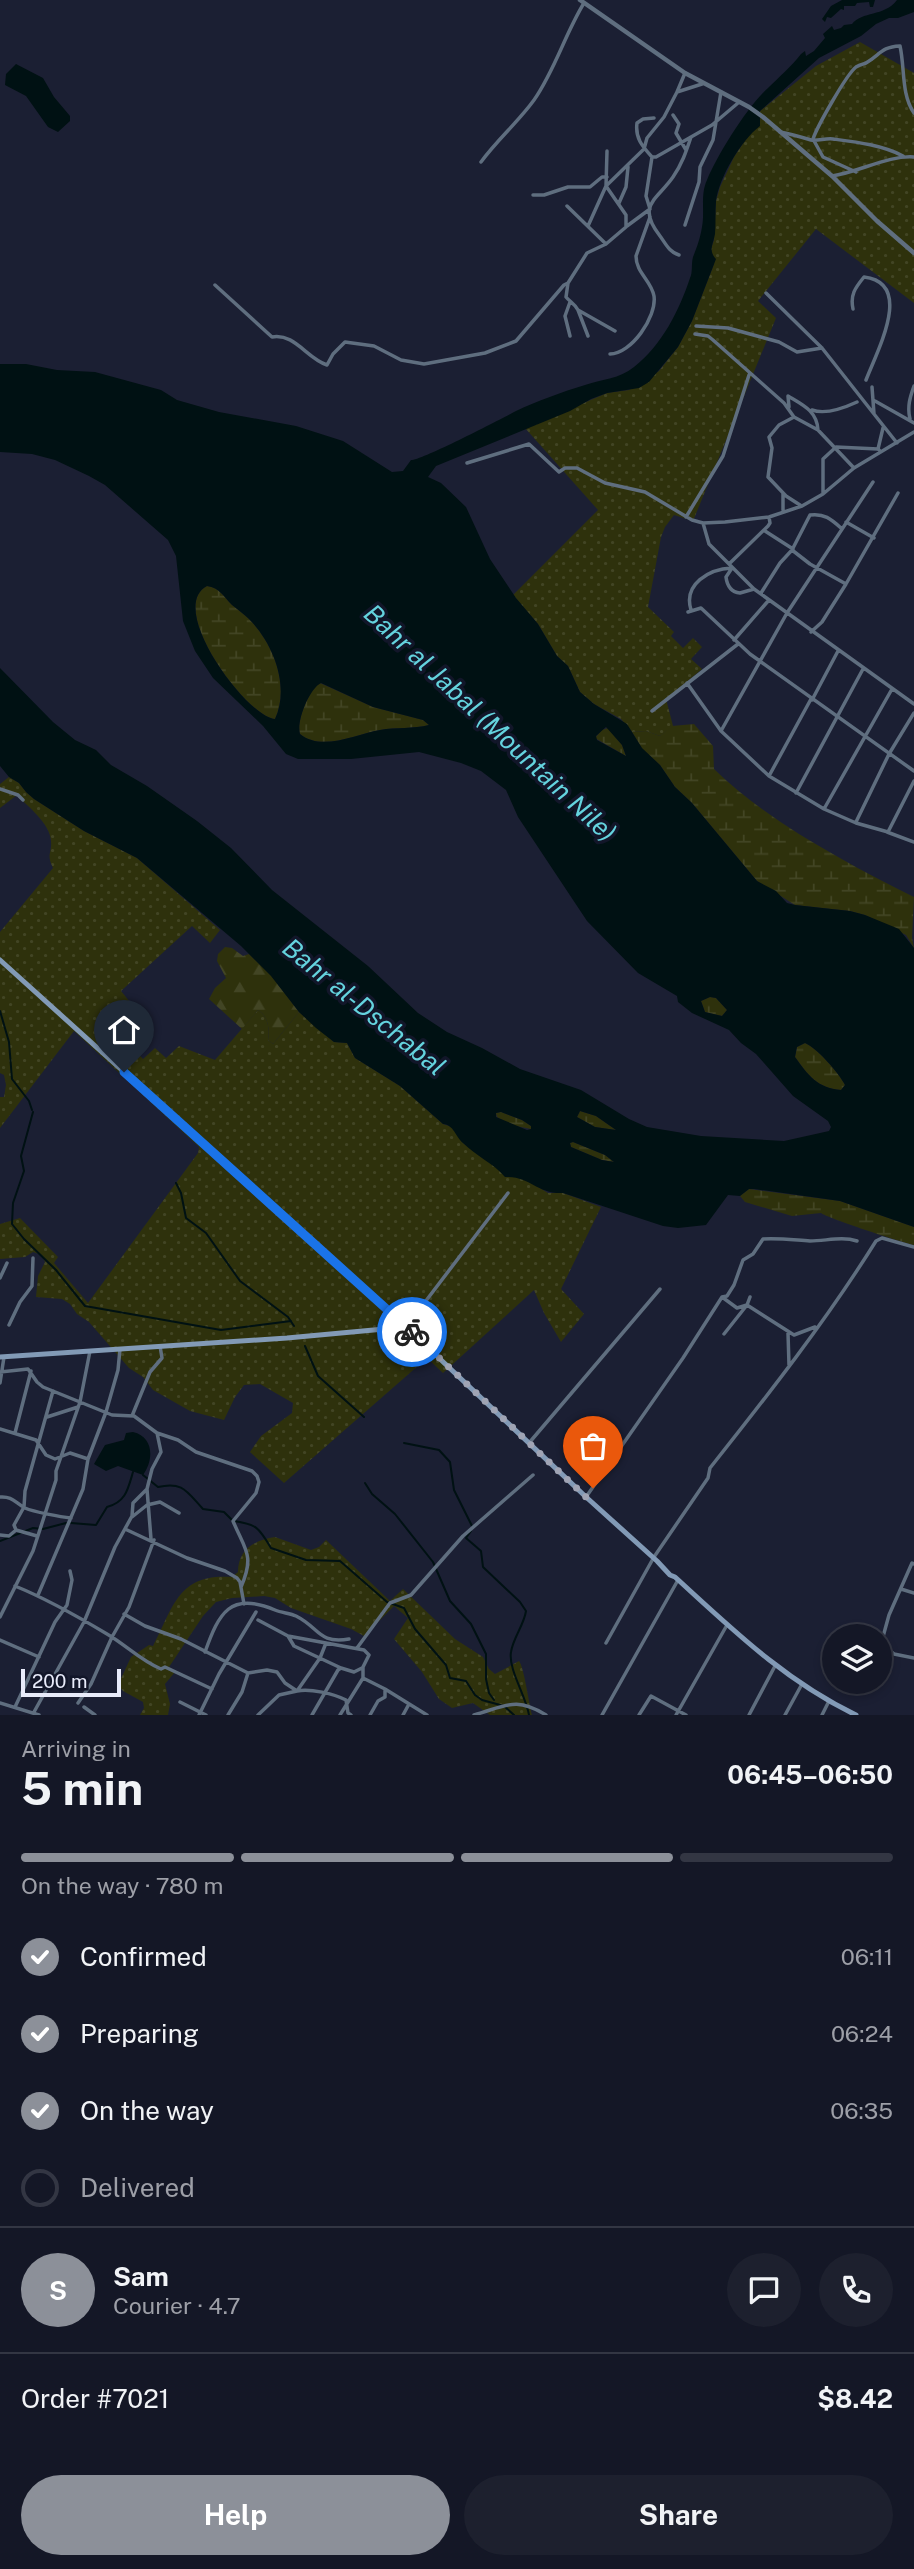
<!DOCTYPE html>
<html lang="en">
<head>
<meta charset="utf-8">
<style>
  :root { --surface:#141726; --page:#1d202e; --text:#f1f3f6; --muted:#9d9fa7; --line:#333643; --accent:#8c9099 }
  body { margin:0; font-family:"Public Sans",sans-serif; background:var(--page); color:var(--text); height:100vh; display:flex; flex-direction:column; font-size:26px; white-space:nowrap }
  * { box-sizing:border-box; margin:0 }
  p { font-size:23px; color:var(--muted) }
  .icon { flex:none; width:38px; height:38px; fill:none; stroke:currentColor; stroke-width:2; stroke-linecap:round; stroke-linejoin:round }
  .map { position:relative; height:1715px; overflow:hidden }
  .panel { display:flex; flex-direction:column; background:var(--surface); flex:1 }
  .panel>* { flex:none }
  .fabs { position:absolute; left:822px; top:1624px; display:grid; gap:14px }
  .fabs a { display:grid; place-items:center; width:70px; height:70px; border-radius:50%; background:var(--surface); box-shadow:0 4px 10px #0003,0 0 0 2px var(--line); font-size:35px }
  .scale { position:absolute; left:21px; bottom:18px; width:100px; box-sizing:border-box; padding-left:7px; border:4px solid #e8ebfa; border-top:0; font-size:19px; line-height:24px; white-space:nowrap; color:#e8ebfa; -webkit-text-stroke:5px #121629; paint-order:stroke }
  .pin { position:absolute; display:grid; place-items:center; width:60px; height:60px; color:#fff; margin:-72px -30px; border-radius:50% 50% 50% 0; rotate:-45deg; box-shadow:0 0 7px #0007 }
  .pin .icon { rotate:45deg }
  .courier { position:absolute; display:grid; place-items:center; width:70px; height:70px; margin:-35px; border:5px solid #1a73e8; border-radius:50%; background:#fff; color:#222; box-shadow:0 2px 9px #0007 }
  .summary em { font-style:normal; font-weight:700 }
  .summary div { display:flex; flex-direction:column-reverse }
  .summary { display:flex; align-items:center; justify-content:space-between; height:119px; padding:0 21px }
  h1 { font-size:46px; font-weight:700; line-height:52px }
  .bar { display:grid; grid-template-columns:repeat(4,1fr); gap:10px 7px; align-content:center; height:84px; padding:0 21px }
  .bar i { height:9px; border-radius:5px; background:var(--line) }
  .bar .active { background:var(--accent) }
  .bar p { grid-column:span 4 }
  .line { display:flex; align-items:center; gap:18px; padding:0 21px; border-top:2px solid var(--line) }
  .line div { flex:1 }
  .round { display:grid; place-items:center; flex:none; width:74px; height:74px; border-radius:37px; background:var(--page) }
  ol { padding:0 21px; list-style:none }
  li { display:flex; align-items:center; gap:21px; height:77px }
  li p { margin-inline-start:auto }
  li .icon { padding:7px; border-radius:50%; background:var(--accent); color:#fff; stroke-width:4 }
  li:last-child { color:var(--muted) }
  li i { width:38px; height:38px; border:4px solid var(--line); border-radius:50% }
  .button { display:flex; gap:14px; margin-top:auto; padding:14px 21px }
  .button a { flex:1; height:80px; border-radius:42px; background:var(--accent); color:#fff; font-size:28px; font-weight:700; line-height:80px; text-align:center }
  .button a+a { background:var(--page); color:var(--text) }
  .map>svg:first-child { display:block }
  .grass { fill:url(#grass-dots) }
  .forest { fill:url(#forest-firs) }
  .wetland { fill:url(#wetland-marsh) }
  .water { fill:#001113; fill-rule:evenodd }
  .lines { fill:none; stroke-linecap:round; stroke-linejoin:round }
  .stream { stroke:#001113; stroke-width:2 }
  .minor { stroke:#5f6e7f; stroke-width:3.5 }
  .tertiary { stroke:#5f6e7f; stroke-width:4.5 }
  .secondary { stroke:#829ab6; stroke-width:5 }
  .done { stroke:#a0a4b4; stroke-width:7; stroke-dasharray:0 12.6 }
  .route { stroke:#1a73e8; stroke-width:9 }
  .labels { text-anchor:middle; stroke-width:7; stroke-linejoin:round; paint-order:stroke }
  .water-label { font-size:26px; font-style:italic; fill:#64d3de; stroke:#121629 }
</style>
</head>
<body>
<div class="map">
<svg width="914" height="1715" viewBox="0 0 914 1715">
  <defs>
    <pattern id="grass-dots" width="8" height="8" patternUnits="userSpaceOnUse" patternTransform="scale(1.75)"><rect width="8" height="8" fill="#2e310c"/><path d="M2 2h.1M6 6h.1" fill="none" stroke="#424524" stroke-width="1.8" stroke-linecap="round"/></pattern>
    <pattern id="forest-firs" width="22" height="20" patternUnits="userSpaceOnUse" patternTransform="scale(1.75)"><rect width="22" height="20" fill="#2e310c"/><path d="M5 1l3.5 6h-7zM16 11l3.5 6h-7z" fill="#424524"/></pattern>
    <pattern id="wetland-marsh" width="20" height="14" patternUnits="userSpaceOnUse" patternTransform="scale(1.75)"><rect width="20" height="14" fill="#2e310c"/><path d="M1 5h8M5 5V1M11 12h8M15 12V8" fill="none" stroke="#424524"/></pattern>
  </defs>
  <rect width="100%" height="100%" fill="#1b1f33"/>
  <path class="grass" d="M860 42 914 73V303L816 229 758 301 776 318 693 521 674 515 665 527 661 537 648 607 674 632 671 636 683 648 693 638 702 647 691 659 702 669 666 699 673 726 660 736 646 731 632 732 621 719 594 704 580 692 568 666 557 656 538 624 513 595 598 510 525 428 607 393 629 390 659 371 678 347 692 321 714 264 711 249 714 240 716 201 720 187 734 157 750 133 759 126 760 111 816 66Z
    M9 777 19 783 26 792 34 799 84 831 137 858 220 930 210 943 192 926 121 991 144 1019 124 1039 143 1059 155 1048 166 1058 179 1046 215 1060 258 1010C268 1016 270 1029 268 1040L273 1044 299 1012 334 1042 347 1043 355 1058 400 1086 443 1124 452 1127 463 1143 498 1168 527 1180 548 1193H563L601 1207 561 1289 584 1314 561 1342 544 1313 534 1290 443 1373 427 1358 284 1483 250 1452 261 1436 292 1413 293 1403 260 1384 244 1385 235 1397 224 1420 190 1411 153 1390 143 1377 129 1368 89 1322 77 1314 70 1304 62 1299 36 1297 38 1276 45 1262 42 1255 33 1252 25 1257 0 1259V1224L20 1218 58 1257 54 1263 88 1303 198 1153 199 1147 74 1031 0 1128V1097H4L6 1085 4 1075 0 1073V932L53 868C46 854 52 854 51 841 50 823 28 807 17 795L0 808V784Z
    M275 1537 311 1550 319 1547 326 1540 390 1601 403 1589 455 1639 483 1657 489 1669 495 1674 519 1661C524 1667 529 1704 532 1715H490L473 1703 452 1708 439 1699 422 1672 394 1639 408 1618 394 1606 364 1636 351 1629 291 1608 275 1598 264 1596 232 1598 216 1602 203 1616 169 1667 175 1672 165 1684 170 1704 168 1715H140L144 1708 143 1702 123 1691 118 1685 131 1657 149 1645 153 1646C174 1606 178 1573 232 1577L238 1572C238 1550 254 1540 275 1537Z"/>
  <path class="forest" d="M225 947 232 948 243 956 249 954 271 975 299 1012 273 1044 268 1040C270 1029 268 1016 258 1010L242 1029 209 999 215 988 226 978 217 961 218 954Z"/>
  <path class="wetland" d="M207 586C220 588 223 596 232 605 238 610 244 614 249 619 274 644 290 687 275 719 249 719 165 608 207 586Z
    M320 683 373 707 423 720 429 725C414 729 396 727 380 730 356 734 322 752 300 734 296 722 309 689 320 683Z
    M694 724 713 746 714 769C767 821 848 864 914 897L912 938 914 948 906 935 865 915 850 911 795 905 757 881 692 803 675 787 660 765 642 749 632 732 646 731 660 736 672 726Z
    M608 728 622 745 626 756 595 738 602 730Z
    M710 997 716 998 727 1010 722 1016 705 1012 701 1001Z
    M805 1043C817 1048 839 1073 845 1085L841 1090C817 1088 808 1075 795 1057L797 1047Z
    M580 1111 596 1116 616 1130 595 1127 577 1117Z
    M501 1112 522 1120 531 1126V1129L511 1125 497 1117 496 1113Z
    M573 1142 605 1155 614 1162 602 1160 571 1147 570 1143Z
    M749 1189 840 1201 914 1227V1245C901 1242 827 1218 821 1213L792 1216 745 1202 740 1196Z"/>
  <path class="water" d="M842 0H875L873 7H870L869 2 857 3 855 6H844V10L841 9 831 18 827 17 825 22 822 19 831 6Z
    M897 0H914V12L898 18H889L876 24 861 36 819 58 760 111V126C741 140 719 178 716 201 715 212 716 223 715 234 713 245 708 250 716 259L692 321 678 347 649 382 639 388 607 393 591 399 570 411 436 466 428 477 441 483 466 507 490 559 516 598 538 624 557 656 568 666 580 692 594 704 627 724 642 748 660 765 675 787 692 803 757 881 776 891 787 903 795 905 850 911 865 915 899 929 914 948V1227L840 1201 754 1189H749L740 1196 728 1195 706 1225 678 1228 663 1226 563 1193C536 1194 531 1176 505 1177 493 1163 476 1156 463 1143 455 1136 454 1125 443 1124L400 1086 355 1058 347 1043 334 1042 316 1028 299 1012 271 976 241 946 137 858 84 831 34 799 26 792 19 783 9 777 0 766V668L53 722 75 740 96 750 111 765 147 786 197 821 231 848 272 890 368 966 418 1013 447 1032 482 1048 520 1069 581 1090 629 1119 647 1127 701 1136 784 1141 829 1131 831 1127 828 1121 793 1096 756 1054 741 1043 729 1030 692 1013 678 1002 677 996 638 973 587 921 518 817 506 790 481 771 461 763 419 752 351 759H298L286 754 263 726 213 678 195 651 183 621 176 556 168 540 105 485 89 476 55 460 32 454 0 452V364H26L57 370 95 372 161 390 177 400 219 412 296 426 343 441 392 472 403 471 411 460C420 461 501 419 516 411 537 401 562 392 585 385 603 379 619 379 634 367 662 345 679 311 690 278 693 272 691 264 693 257 697 247 700 239 702 227 705 212 700 195 707 180 718 154 747 107 768 88 779 77 791 67 801 54L805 51 806 56 814 51 825 38 823 34 832 26 834 30 841 28 844 25 852 24C862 11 884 17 897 0ZM207 586C220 588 223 596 232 605 238 610 244 614 249 619 274 644 290 687 275 719 249 719 165 608 207 586ZM321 683 373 707 423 720 429 725C414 729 396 727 380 730 356 734 322 752 300 734 296 722 309 689 321 683ZM606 727 622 745 626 756 597 740 596 736ZM710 997 716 998 727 1010 722 1016 705 1012 701 1001ZM805 1043C817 1048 839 1073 845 1085L841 1090C817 1088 808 1075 795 1057L797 1047ZM580 1111 596 1116 616 1130 595 1127 577 1117ZM501 1112 522 1120 531 1126V1129L527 1130 496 1117V1113ZM573 1142 605 1155 614 1162 602 1160 571 1147 570 1143Z
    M16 64 43 78 54 97 70 116V121L58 132 48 127 26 96 5 85 6 74Z
    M133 1432C154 1437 154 1460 143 1475L118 1466 106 1471 94 1464 105 1445 124 1440 126 1433Z"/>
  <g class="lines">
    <path class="stream" d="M0 1011 9 1042 12 1079 29 1101 32 1110
      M33 1112 21 1156 24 1171 13 1203 12 1224 24 1239 56 1270 85 1306 221 1330 291 1321
      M176 1183 181 1193 186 1218 206 1233 240 1281 288 1317 294 1326
      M305 1346 318 1376 364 1417
      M404 1443 439 1450 450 1462 454 1490 472 1526
      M143 1475 158 1487C183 1481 187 1492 203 1509L224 1512 233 1521C257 1524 259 1528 271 1548L306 1560 340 1561 387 1602 404 1608 415 1629 446 1665 450 1678 466 1681 475 1695 482 1700 504 1706 514 1715
      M365 1483 372 1494 395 1514 433 1562 450 1601 471 1624 486 1654V1679L489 1693 494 1700
      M71 1523 96 1525 107 1507C126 1502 128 1489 133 1472
      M471 1531 466 1538 481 1551 483 1567 520 1602 526 1611C524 1625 513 1638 511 1652 508 1669 526 1696 529 1715
      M0 1541 33 1528 43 1529 66 1523"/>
    <path class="minor" d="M685 73 677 92 702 84
      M673 115 679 124 676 133 686 150
      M654 118 643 119 637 123C635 138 642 146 652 157H656L712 125 738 103
      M780 132C791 134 801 137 811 140 818 141 826 138 833 139 856 142 882 145 903 156
      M481 162C497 140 519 121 534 100 555 70 565 34 584 3
      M856 172 823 157 813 139C817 127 846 75 856 67 859 65 863 64 866 63 881 54 881 47 900 46 905 68 901 94 914 113
      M832 176C859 172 889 155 914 157
      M533 195H544L568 187H590L602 177H607
      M619 203 626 187 628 167
      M567 206 606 244
      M685 225 699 182 700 167 713 140 721 92
      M588 226 606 186 644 149 647 138 664 117 677 92
      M627 226 650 209 646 196 652 157
      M679 255C669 252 666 244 660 236 636 205 657 200 673 177 682 164 686 152 691 137
      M568 283 566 297C570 302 575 304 578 310L615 331
      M215 285 272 337C295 333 306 358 327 365L333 354 345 342 374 346 401 360 424 364 485 353 516 341 564 285 568 283 587 253 606 244 626 227V215L606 186 607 151
      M766 293 822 348 874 414
      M570 302 565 316 570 336
      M853 309C850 295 855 288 864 277 914 283 878 349 866 380
      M578 310 588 336
      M696 326 728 328 779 342 797 352 822 348
      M695 334 708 336 713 340 784 403 794 417 818 430 854 468
      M610 354C631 354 657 317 654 296 651 280 636 273 636 256L650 217
      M872 387 874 414 897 443
      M875 401 914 423
      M789 407 788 396C803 405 817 411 818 430
      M812 410C826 415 844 408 857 402
      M794 417 779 425 769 437 772 448 768 477 786 496 800 505
      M910 419C907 407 910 397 914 386
      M878 449 883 428
      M467 463 529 444 559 472 565 468H577L605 483 645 492 692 520 703 523 725 522 769 517 802 506 823 494 854 468 914 432
      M783 493V510
      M823 494V459L836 447 878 449 880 451
      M686 517 723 456 749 375
      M846 522 874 538
      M703 523 709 544 754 589 914 704
      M841 528C831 519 824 513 810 515L792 550 810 564 846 584
      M765 531 793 549
      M729 564 768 526 770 523 769 517
      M732 568 726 577C727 585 730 592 740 593L754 589
      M761 593 780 563 792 550
      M691 610C683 584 709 569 732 568
      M688 612 701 608 750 654 914 771
      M811 632 822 622 846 584 898 493
      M734 640 769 600
      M687 683 721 731 769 776 824 809 856 823 888 832 914 781
      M812 700 838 651
      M652 711 738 644
      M721 731 787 613 873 482
      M769 776 811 699
      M0 789 18 795 23 800
      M796 793 863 669
      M824 809 892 689
      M856 822 889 754 914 713
      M887 832 914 842
      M0 1278 7 1263
      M722 1297 737 1308 747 1305 794 1335 815 1327
      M9 1325 20 1302 32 1286 33 1258
      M406 1327 508 1193
      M788 1333 789 1365
      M724 1334 747 1305 750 1297
      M0 1372 28 1369 37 1382 43 1387 112 1415 134 1416 157 1433 178 1440 196 1452 252 1471 257 1476 259 1482 256 1493 233 1521C245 1550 255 1555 241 1587
      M0 1383 4 1357
      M132 1416 150 1372 162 1358 160 1346
      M47 1417 78 1407
      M0 1429 36 1440 46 1455 55 1459 70 1453 88 1459
      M15 1433 31 1371
      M529 1443 660 1289
      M147 1489 151 1539
      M0 1497C13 1496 15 1503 25 1508 34 1512 61 1517 71 1518
      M586 1497 683 1358 722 1297 727 1296 734 1285 743 1260 753 1254 763 1239C779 1238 794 1240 810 1241 826 1241 842 1236 857 1241
      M132 1517 147 1505 160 1502 179 1513
      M125 1529 187 1558 225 1571 237 1578 240 1582 244 1604
      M0 1535 9 1536 16 1530
      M37 1536 16 1530 14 1525 24 1507 25 1491 53 1391
      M914 1564 912 1563 889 1615 881 1644 894 1654 914 1658
      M15 1586C47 1599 77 1616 107 1634 126 1645 141 1661 161 1669L165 1667 212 1689
      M901 1589 914 1593
      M38 1595 83 1489 88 1459 106 1412 118 1370 120 1349
      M124 1614 145 1626 181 1639 248 1673 267 1670 277 1672 285 1683 297 1691C310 1688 334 1694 346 1700L348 1713 351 1715
      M0 1617 33 1551 56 1480V1471L80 1402 90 1351
      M258 1620 288 1636 364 1650 369 1655 363 1667V1678L385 1689V1697L378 1701 370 1715
      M288 1636 294 1646 341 1668
      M0 1640 39 1657
      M606 1643 654 1557 708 1478 710 1468C768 1395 826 1321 876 1241L882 1238 914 1247
      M357 1648 390 1603 411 1595 463 1536 533 1475
      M205 1652C219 1613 230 1591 275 1610 282 1613 290 1613 296 1616 320 1628 318 1644 349 1639
      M385 1689 427 1715
      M180 1702 206 1715
      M0 1703 39 1715
      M78 1703 91 1684 112 1637 129 1607 154 1540
      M15 1707 55 1622 67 1605 72 1580 70 1571
      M84 1707 95 1715
      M34 1712 84 1622 115 1547 132 1516 133 1503 147 1489 152 1469 161 1452 157 1433
      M199 1715 219 1674 256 1612
      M228 1715 242 1692 248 1673
      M258 1715 279 1695 297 1691 320 1658 326 1643
      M312 1715 338 1670 341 1668 354 1672 362 1668
      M340 1715 363 1678
      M403 1715 409 1704
      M474 1715C506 1706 516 1696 546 1715
      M602 1715 678 1580
      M639 1715 651 1696 686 1715
      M676 1715 727 1625
      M749 1715 775 1666
      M785 1715 802 1684
      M822 1715 829 1701"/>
    <path class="tertiary" d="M580 0 685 73 749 107 763 117 832 176 877 221 914 253"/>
    <path class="secondary" d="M0 960 403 1324 586 1497 657 1561 670 1575 675 1577C732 1629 785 1681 856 1715
      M0 1357 287 1338 406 1327"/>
  </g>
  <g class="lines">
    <path class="done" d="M412 1332 586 1497 593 1488"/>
    <path class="route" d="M124 1072 412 1332"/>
  </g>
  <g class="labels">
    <g class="water-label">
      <text transform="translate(490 723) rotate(43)" y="9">Bahr al Jabal (Mountain Nile)</text>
      <text transform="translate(364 1007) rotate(39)" y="9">Bahr al-Dschabal</text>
    </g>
  </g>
</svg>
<div class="fabs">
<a><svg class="icon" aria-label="layers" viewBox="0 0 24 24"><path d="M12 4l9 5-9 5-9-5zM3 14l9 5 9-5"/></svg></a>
</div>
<div class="scale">200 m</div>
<div class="pin" style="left:593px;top:1488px;background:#ea580c"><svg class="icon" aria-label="bag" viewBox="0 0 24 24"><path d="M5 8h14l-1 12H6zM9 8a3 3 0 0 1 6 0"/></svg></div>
<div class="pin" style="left:124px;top:1072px;background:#1f2937"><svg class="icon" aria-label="home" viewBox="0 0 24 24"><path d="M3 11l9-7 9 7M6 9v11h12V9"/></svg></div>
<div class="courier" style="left:412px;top:1332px"><svg class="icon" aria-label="bike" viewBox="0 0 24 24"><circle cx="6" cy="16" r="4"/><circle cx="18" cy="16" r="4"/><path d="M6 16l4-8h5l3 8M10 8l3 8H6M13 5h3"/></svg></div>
</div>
<section class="panel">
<div class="summary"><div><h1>5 min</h1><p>Arriving in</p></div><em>06:45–06:50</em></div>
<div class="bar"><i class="active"></i><i class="active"></i><i class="active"></i><i></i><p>On the way · 780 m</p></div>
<ol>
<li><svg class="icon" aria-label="check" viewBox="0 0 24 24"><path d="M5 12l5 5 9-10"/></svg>Confirmed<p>06:11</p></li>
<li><svg class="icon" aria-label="check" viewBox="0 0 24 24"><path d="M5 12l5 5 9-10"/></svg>Preparing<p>06:24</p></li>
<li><svg class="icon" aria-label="check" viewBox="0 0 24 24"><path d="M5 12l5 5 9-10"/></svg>On the way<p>06:35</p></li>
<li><i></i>Delivered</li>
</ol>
<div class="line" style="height:126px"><b class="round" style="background:var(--accent);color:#fff">S</b><div><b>Sam</b><p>Courier · 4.7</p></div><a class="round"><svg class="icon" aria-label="chat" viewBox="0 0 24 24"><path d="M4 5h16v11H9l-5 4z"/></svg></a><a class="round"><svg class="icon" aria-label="phone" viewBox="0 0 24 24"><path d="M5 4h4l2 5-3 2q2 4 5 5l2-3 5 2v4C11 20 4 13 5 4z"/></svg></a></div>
<div class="line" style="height:91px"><div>Order #7021</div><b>$8.42</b></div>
<div class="button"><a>Help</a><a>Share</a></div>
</section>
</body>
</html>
